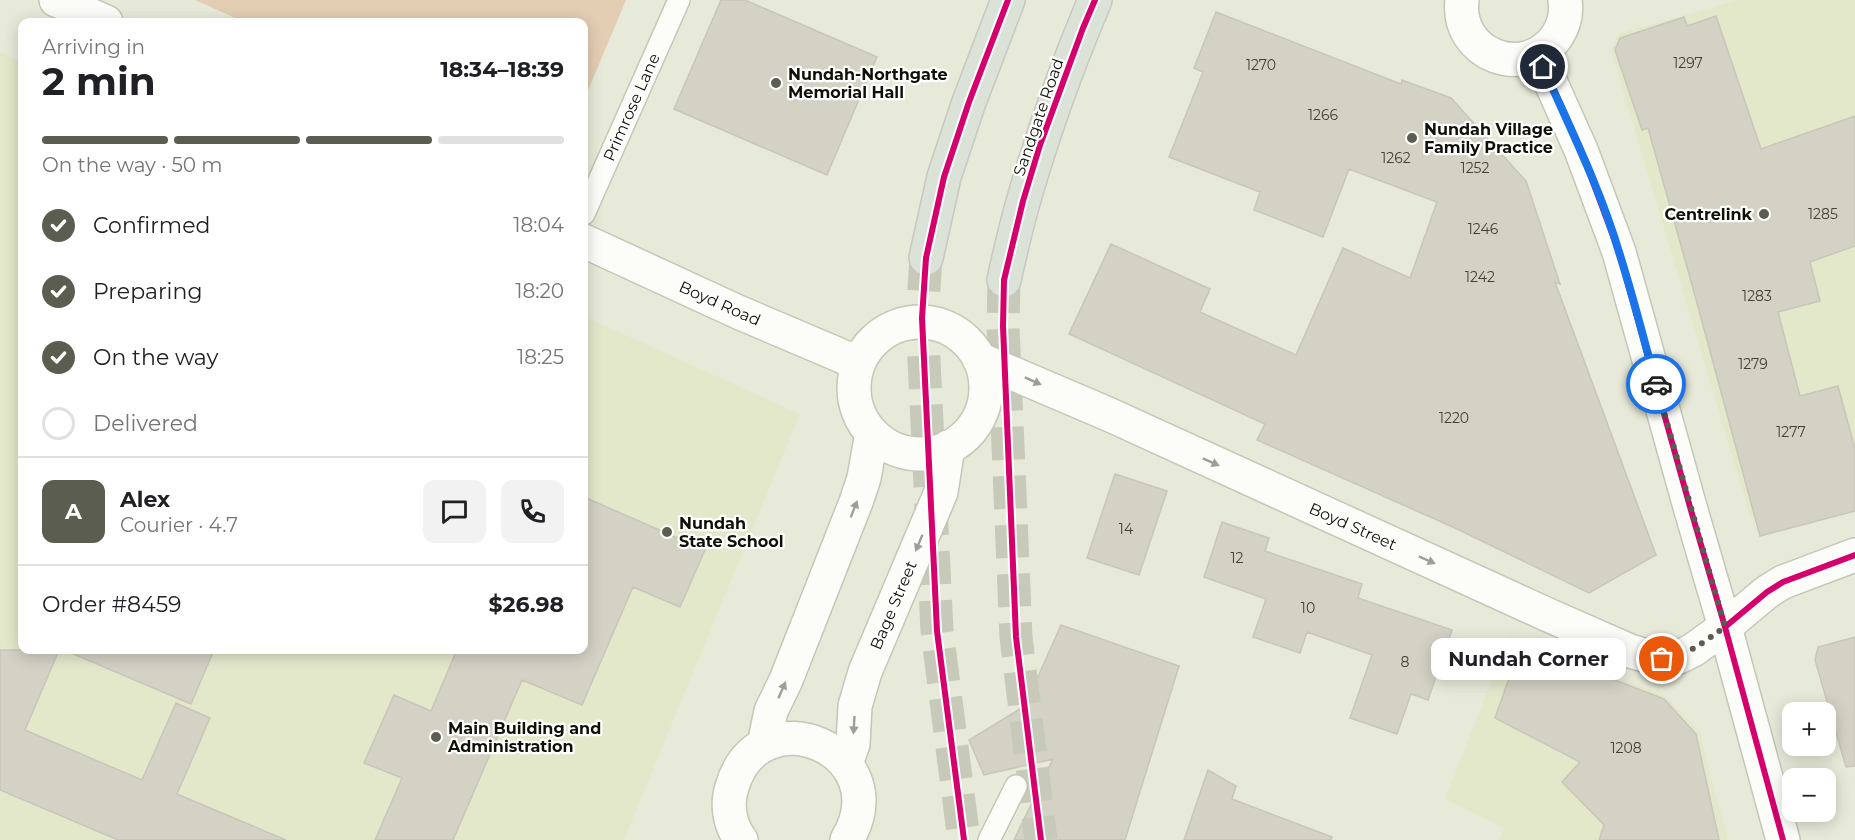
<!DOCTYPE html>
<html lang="en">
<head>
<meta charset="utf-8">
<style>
  :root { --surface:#fff; --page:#f2f2f2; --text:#202124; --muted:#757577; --line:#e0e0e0; --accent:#5b5d50 }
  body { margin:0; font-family:Montserrat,sans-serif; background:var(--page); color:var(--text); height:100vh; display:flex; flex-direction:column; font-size:22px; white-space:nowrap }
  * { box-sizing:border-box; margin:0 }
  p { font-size:20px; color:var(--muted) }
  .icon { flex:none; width:33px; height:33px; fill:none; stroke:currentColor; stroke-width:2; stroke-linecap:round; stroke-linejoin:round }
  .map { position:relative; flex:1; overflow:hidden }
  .drawer { position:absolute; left:18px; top:18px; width:570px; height:636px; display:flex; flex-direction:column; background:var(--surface); border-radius:12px; box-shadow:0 3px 15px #0003 }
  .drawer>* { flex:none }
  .tools { position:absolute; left:1782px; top:702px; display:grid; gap:12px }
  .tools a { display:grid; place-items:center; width:54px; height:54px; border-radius:12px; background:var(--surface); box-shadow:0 3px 15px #0003; font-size:30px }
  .pin { position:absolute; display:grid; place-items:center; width:51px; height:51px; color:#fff; margin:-26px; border:3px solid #fff; border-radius:50%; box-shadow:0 2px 6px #0007 }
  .courier { position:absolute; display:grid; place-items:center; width:60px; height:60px; margin:-30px; border:4px solid #1a73e8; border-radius:50%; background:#fff; color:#222; box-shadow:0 2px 8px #0007 }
  .bubble { position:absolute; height:42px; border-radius:12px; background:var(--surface); box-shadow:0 3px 15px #0003; font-size:20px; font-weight:700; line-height:42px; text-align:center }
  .summary em { font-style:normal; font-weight:700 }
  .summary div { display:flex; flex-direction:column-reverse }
  .summary { display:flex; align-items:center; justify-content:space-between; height:102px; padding:0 24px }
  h1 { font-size:39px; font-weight:700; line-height:45px }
  .bar { display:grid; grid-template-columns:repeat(4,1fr); gap:9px 6px; align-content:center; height:72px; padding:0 24px }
  .bar i { height:8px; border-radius:4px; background:var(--line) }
  .bar .on { background:var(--accent) }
  .bar p { grid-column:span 4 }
  .line { display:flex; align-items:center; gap:15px; padding:0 24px; border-top:2px solid var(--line) }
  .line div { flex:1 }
  .round { display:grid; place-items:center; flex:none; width:63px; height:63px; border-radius:12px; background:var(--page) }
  ol { padding:0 24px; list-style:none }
  li { display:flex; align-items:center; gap:18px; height:66px }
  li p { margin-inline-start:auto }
  li .icon { padding:6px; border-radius:50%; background:var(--accent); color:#fff; stroke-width:4 }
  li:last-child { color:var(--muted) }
  li i { width:33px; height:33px; border:3px solid var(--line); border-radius:50% }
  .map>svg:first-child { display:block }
  .built { fill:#e4e8cb }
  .green { fill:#e3ceb4 }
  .building { fill:#d4d2c5; stroke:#c7c6b8; stroke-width:1.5 }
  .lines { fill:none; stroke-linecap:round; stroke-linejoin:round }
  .trunk-tunnel { stroke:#c7c9b9; stroke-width:33; stroke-dasharray:33 16; stroke-linecap:butt }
  .service-casing { stroke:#c4c6b7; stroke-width:24 }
  .minor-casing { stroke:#c4c6b7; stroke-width:36 }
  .tertiary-casing { stroke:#c4c6b7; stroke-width:36 }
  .trunk-casing { stroke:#c7c8c0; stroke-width:36 }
  .service { stroke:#fcfcf9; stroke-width:21 }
  .minor { stroke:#fcfcf9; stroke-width:33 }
  .tertiary { stroke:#fcfcf9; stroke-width:33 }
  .trunk { stroke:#dbe2d8; stroke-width:33 }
  .cycleway-casing { stroke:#fff; stroke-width:10 }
  .cycleway { stroke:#d6006c; stroke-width:6 }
  .oneway { fill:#9d9e98 }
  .done { stroke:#5b5d50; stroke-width:6; stroke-dasharray:0 10.8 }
  .route { stroke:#1a73e8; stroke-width:8 }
  .poi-dot { fill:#5b5d50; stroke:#fff; stroke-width:2 }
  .labels { text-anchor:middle; stroke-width:4.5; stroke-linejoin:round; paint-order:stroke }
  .number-label { font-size:14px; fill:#404136 }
  .poi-label { font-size:16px; font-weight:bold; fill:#0f1106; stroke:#fff; text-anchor:start }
  .street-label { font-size:16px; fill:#0f1106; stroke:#fff }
</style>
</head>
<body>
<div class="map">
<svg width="1855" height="840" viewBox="0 0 1855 840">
  <rect width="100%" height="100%" fill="#e8ead9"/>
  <path class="built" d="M1738 0H1855V498L1766 526 1750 516 1611 51 1618 34Z
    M0 52 22 62V650H584V316L800 414 624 840H0Z
    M1509 636 1664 695 1699 731 1728 840H1499L1504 828 1445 799Z"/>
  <path class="green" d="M195 0H626L584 100V22H244Z"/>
  <path class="building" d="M721 0H745L877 57 827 175 674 109Z
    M1216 12 1401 84 1402 80 1451 98 1526 181 1560 284 1555 282 1656 555 1589 593 1455 528 1257 440 1265 424 1069 334 1111 244 1210 289 1200 312 1296 355 1343 248 1410 278 1437 202 1349 169 1323 237 1254 210 1260 192 1169 157 1203 72 1194 68Z
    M1716 16 1761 149 1855 116V246L1810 262 1820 301 1778 312 1800 396 1838 386 1855 449V511L1760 536 1694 292 1648 128 1642 130 1615 50 1620 38 1684 17 1687 26Z
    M1115 474 1167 491 1139 575 1087 558Z
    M584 497 705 550 680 607 633 587 582 705 522 680 453 840H375L402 778 364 763 394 695 431 711 456 652 451 650H584Z
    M1222 522 1269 538 1265 551 1362 584 1358 598 1452 630 1428 700 1411 694 1397 734 1350 718 1372 655 1307 632 1300 653 1253 637 1266 599 1204 577Z
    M1061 625 1179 666 1125 840H1014L1053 759 984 775 969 740 1025 706Z
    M1855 637V766L1846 767 1815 660 1818 647Z
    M1521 644 1664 699 1696 734 1719 840H1599L1604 825 1562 782 1580 762 1495 718Z
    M0 650H59L25 730 142 780 176 703 210 718 177 794 286 840H118L0 790Z
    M64 650H214L191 704Z
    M1208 770 1236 786 1232 799 1332 837 1331 840H1184Z"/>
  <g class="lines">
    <path class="trunk-tunnel" d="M926 258 922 318 937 631 964 840
      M1004 280 1003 326 1016 637 1041 840"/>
    <defs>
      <path id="service" d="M584 214 679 0
        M989 840 1016 786"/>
      <path id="minor" d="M56 0 106 22
        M584 241 738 312 858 363
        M854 388a66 66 0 1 1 132 0a66 66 0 1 1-132 0Z
        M979 359 1108 414 1546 614 1630 651 1647 656 1662 659 1679 657 1693 650 1725 627 1767 592 1783 582 1855 555
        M764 745 771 711 786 680 856 502 864 478 872 433
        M846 764 853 744 855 706 865 672 941 492 948 447
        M741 840C730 826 726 805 732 787 760 692 900 751 847 840"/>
      <path id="tertiary" d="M1462 0C1455 55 1526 82 1557 36 1565 24 1567 13 1565 0
        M1538 54 1581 150 1619 252 1690 507 1725 627 1783 840"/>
      <path id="trunk" d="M926 258 944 177 969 102 1008 0
        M1004 280C1010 253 1016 226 1024 199 1043 132 1068 64 1095 0"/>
    </defs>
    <use href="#service" class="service-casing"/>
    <use href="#minor" class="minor-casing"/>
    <use href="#tertiary" class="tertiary-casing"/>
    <use href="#trunk" class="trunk-casing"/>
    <use href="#service" class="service"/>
    <use href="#minor" class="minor"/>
    <use href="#tertiary" class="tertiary"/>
    <use href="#trunk" class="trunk"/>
    <defs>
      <path id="cycleway" d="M1538 54 1581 150 1619 252 1690 507 1725 627 1783 840
        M1725 627 1767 592 1783 582 1855 555
        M964 840 937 631 922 318 926 258 944 177 969 102 1008 0
        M1041 840 1016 637 1003 326 1004 280 1023 201 1040 145 1083 28 1095 0"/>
    </defs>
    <use href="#cycleway" class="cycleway-casing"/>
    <use href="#cycleway" class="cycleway"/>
  </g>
  <defs><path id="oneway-solid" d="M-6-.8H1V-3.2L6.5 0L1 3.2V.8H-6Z" transform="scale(1.5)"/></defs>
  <g class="oneway">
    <use href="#oneway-solid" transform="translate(1033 381) rotate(24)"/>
    <use href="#oneway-solid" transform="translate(1211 462) rotate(24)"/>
    <use href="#oneway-solid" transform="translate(854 509) rotate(-69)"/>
    <use href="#oneway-solid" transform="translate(919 543) rotate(113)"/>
    <use href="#oneway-solid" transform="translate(1427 560) rotate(24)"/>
    <use href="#oneway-solid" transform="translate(782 690) rotate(-66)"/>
    <use href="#oneway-solid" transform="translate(854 725) rotate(93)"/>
  </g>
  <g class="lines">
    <path class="done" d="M1656 384 1725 627C1703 642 1690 655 1662 659"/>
    <path class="route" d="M1543 67C1570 128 1600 188 1619 252 1633 296 1644 340 1656 384"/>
  </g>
  <g class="poi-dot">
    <circle cx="776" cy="83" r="6"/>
    <circle cx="1412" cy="138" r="6"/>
    <circle cx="1764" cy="214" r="6"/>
    <circle cx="667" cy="532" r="6"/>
    <circle cx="436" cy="737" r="6"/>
  </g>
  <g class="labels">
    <g class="number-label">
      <text x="1688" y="68">1297</text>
      <text x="1261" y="70">1270</text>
      <text x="1323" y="120">1266</text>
      <text x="1396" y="163">1262</text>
      <text x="1475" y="173">1252</text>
      <text x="1823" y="219">1285</text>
      <text x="1483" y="234">1246</text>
      <text x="1480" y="282">1242</text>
      <text x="1757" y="301">1283</text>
      <text x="1753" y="369">1279</text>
      <text x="1454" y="423">1220</text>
      <text x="1791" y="437">1277</text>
      <text x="1126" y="534">14</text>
      <text x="1237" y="563">12</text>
      <text x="1308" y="613">10</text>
      <text x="1405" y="667">8</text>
      <text x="1626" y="753">1208</text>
    </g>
    <g class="poi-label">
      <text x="788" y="80">Nundah-Northgate<tspan x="788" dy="18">Memorial Hall</tspan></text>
      <text x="1424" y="135">Nundah Village<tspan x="1424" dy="18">Family Practice</tspan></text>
      <text x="1752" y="220" text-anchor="end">Centrelink</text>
      <text x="679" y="529">Nundah<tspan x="679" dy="18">State School</tspan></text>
      <text x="448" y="734">Main Building and<tspan x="448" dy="18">Administration</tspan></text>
    </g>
    <g class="street-label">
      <text transform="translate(631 107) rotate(-66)" y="6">Primrose Lane</text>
      <text transform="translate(1038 117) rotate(-71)" y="6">Sandgate Road</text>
      <text transform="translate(720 303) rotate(24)" y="6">Boyd Road</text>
      <text transform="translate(1353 526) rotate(24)" y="6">Boyd Street</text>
      <text transform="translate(893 605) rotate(-67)" y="6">Bage Street</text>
    </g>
  </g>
</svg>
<div class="tools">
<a>+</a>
<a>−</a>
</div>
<div class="pin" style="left:1662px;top:659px;background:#ea580c"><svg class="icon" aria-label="bag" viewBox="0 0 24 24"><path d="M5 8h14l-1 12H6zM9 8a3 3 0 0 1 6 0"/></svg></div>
<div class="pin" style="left:1543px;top:67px;background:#1f2937"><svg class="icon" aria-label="home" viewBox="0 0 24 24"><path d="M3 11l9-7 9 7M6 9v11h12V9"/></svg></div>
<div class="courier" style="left:1656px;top:384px"><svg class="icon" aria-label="car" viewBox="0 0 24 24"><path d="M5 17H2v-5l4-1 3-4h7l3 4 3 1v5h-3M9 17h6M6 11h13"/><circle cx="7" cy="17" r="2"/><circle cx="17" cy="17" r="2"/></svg></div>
<div class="bubble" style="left:1431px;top:638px;width:195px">Nundah Corner</div>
<section class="drawer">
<div class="summary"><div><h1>2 min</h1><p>Arriving in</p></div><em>18:34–18:39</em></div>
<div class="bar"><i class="on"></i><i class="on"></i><i class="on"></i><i></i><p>On the way · 50 m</p></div>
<ol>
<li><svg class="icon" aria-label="check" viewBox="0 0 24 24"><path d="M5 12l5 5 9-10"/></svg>Confirmed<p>18:04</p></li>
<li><svg class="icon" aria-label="check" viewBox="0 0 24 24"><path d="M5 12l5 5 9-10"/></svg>Preparing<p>18:20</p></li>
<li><svg class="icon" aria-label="check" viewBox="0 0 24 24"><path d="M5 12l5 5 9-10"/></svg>On the way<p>18:25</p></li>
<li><i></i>Delivered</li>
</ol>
<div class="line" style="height:108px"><b class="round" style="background:var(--accent);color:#fff">A</b><div><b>Alex</b><p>Courier · 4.7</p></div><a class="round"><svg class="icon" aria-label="chat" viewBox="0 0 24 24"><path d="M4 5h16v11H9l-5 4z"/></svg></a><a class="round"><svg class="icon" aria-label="phone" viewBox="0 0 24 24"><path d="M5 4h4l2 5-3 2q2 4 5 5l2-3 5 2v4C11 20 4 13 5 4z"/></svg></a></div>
<div class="line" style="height:78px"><div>Order #8459</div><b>$26.98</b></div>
</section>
</div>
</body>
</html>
